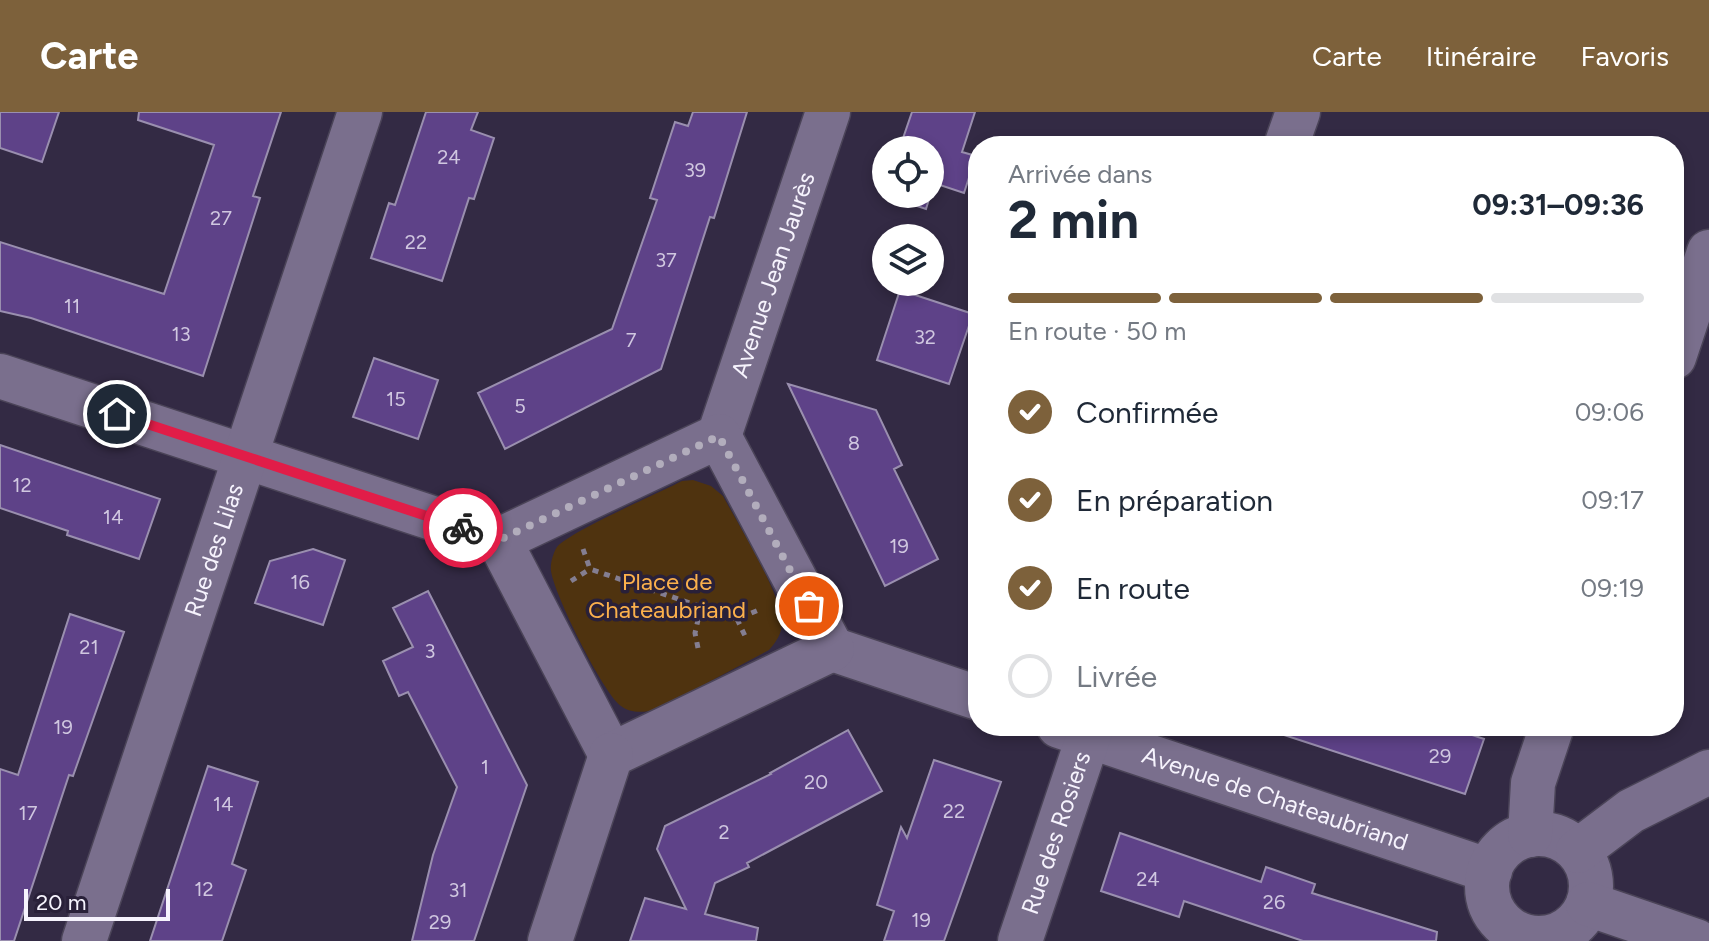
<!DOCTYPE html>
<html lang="fr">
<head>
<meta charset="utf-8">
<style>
  :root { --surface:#fff; --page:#f2f2f3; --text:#1f2937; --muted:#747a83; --line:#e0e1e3; --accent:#7d613b }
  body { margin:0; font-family:Figtree,sans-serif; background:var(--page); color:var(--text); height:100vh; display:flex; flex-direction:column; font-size:30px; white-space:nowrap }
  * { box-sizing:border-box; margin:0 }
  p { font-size:26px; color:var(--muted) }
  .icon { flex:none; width:44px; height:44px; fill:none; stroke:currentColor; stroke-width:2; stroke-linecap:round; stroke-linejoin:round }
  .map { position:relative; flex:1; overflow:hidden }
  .side { position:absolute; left:968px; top:24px; width:716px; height:600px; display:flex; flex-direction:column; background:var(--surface); border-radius:32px; box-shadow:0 4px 12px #0003 }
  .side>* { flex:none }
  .fabs { position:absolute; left:872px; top:24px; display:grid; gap:16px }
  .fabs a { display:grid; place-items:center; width:72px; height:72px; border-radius:50%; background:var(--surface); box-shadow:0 4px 12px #0003; font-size:40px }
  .scale { position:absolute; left:24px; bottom:20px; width:146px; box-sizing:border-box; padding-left:8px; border:4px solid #f6f3fd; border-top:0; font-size:22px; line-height:28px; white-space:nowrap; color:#f6f3fd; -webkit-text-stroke:6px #292039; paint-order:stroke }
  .pin { position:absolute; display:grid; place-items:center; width:68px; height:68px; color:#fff; margin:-34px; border:4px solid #fff; border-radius:50%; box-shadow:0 2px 8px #0007 }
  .courier { position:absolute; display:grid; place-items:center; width:80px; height:80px; margin:-40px; border:6px solid #e11d48; border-radius:50%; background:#fff; color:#222; box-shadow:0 2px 10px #0007 }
  .headline em { font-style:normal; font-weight:700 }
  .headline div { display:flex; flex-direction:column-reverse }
  .headline { display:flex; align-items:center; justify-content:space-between; height:136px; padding:0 40px }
  h1 { font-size:52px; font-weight:700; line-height:60px }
  .bar { display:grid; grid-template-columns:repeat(4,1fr); gap:12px 8px; align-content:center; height:96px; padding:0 40px }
  .bar i { height:10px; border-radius:6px; background:var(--line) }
  .bar .selected { background:var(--accent) }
  .bar p { grid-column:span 4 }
  ol { padding:0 40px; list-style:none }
  li { display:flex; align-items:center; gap:24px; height:88px }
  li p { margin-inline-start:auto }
  li .icon { padding:8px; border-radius:50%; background:var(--accent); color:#fff; stroke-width:4 }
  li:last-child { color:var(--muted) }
  li i { width:44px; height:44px; border:4px solid var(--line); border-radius:50% }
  header { display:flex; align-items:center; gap:48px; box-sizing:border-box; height:112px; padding:0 40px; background:var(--accent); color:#fff }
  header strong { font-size:38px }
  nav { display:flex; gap:44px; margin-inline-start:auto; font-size:28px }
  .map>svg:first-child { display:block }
  .green { fill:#4f330f }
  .building { fill:#5e4288; stroke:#9a8faf; stroke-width:2 }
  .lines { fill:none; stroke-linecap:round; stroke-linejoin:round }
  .street-casing { stroke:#4b4458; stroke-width:47 }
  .path { stroke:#847e91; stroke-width:5; stroke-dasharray:6 6; stroke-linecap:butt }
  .street { stroke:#7a6f8d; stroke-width:44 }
  .done { stroke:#b2adbc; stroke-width:8; stroke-dasharray:0 14.4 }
  .route { stroke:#e11d48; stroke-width:10 }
  .labels { text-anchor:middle; stroke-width:7; stroke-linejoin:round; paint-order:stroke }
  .number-label { font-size:20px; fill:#d0c7e0 }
  .street-label { font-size:24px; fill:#f6f3fd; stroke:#292039 }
  .park-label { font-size:24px; fill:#fbb04c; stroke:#292039 }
</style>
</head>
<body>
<header>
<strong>Carte</strong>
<nav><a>Carte</a><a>Itinéraire</a><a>Favoris</a></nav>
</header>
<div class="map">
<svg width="1709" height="829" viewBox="0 0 1709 829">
  <rect width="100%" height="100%" fill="#332a44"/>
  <path class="green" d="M693 368 711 374 723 384C739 414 780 479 782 510 782 522 776 530 769 538L656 598C644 600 631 602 621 594 603 581 554 482 551 459 550 452 553 441 557 435 569 420 659 381 682 369Z"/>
  <path class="building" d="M0 0H59L42 50 0 36Z
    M139 0H281L253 84 260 86 203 264 31 206 0 199V130L164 182 214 33 138 8Z
    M426 0H478L471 18 494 26 474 87 469 86 442 169 371 146 389 91 395 93Z
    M693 0H747L714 106 710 105 661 257 505 337 478 281 612 217 657 88 650 86 675 10 688 14Z
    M912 0H975L962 40 976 44 964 81 934 71 926 97 887 84 930 82V38H899Z
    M900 178 973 202 949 272 877 248Z
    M374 246 438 268 418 327 353 305Z
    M788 272 876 298 902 353 894 357 938 447 885 474Z
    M0 333 160 387 139 447 67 423 68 419 0 396Z
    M313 437 345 448 323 513 255 491 270 449Z
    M428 479 527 673 474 829H412L433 743 457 675 408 580 399 584 383 549 413 535 393 496Z
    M70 502 124 520 73 664 69 663 14 829H0V657L18 663Z
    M1279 614H1458L1463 620 1484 627 1465 682 1278 621Z
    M848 618 882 679 747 751 749 755 715 771 705 802 758 816 756 829H630L645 786 686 797 657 737 665 714 771 662 770 661Z
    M934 648 1001 670 944 829H884L894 799 877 793 901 715 907 726Z
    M208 654 258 670 232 752 246 758 222 829H150Z
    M1120 721 1261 770 1266 755 1315 772 1312 781 1437 820 1436 829H1303L1184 789 1179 805 1101 779Z"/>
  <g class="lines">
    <defs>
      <g id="street">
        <path d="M1286 34 1298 0"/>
        <path d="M1674 245 1709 140"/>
        <path d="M0 264 499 428"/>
        <path id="s1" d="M719 324 828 0"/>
        <path d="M832 537 978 586"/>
        <path id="s2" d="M1059 614 1490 759"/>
        <path d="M611 643 499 428 719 324 832 537"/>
        <path d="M611 643 832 537"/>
        <circle cx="1539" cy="774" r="52"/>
        <path d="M1530 723 1533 671 1552 614"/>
        <path d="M1578 739 1631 699 1709 660"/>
        <path d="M1588 792 1696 829"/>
        <path id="s3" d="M84 829 360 0"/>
        <path d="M550 829 611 643"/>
        <path id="s4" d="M1020 829 1092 614"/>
      </g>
    </defs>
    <use href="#street" class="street-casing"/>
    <path class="path" d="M583 437 590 457 737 507 761 497
      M571 469 590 457
      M737 507 746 526
      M698 536 695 521 701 495"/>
    <use href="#street" class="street"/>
  </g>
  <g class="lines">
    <path class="done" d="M463 416 499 428 719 324 809 494"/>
    <path class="route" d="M117 302 463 416"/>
  </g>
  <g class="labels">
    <g class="number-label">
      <text x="449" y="52">24</text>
      <text x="695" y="65">39</text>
      <text x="221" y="113">27</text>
      <text x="416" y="137">22</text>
      <text x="666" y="155">37</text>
      <text x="72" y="201">11</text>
      <text x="181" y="229">13</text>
      <text x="925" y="232">32</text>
      <text x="631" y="235">7</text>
      <text x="396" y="294">15</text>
      <text x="520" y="301">5</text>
      <text x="854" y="338">8</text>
      <text x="22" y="380">12</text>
      <text x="113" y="412">14</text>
      <text x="899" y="441">19</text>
      <text x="300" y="477">16</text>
      <text x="89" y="542">21</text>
      <text x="430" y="546">3</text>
      <text x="63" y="622">19</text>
      <text x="1440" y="651">29</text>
      <text x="485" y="662">1</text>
      <text x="816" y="677">20</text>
      <text x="223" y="699">14</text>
      <text x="954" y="706">22</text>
      <text x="28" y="708">17</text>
      <text x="724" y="727">2</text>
      <text x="1148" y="774">24</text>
      <text x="204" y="784">12</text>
      <text x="458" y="785">31</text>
      <text x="1274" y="797">26</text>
      <text x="921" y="815">19</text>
      <text x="440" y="817">29</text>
    </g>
    <g class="street-label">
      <text dy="8" stroke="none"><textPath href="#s1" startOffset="170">Avenue Jean Jaurès</textPath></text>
      <text dy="8" stroke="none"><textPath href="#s3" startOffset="412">Rue des Lilas</textPath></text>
      <text dy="8" stroke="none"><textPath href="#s2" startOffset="228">Avenue de Chateaubriand</textPath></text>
      <text dy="8" stroke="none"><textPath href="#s4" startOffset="114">Rue des Rosiers</textPath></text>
    </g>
    <g class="park-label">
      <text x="667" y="478">Place de<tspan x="667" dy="28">Chateaubriand</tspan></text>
    </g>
  </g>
</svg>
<div class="fabs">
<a><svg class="icon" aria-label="locate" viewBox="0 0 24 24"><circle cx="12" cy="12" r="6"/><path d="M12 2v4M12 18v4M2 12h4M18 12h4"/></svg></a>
<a><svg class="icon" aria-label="layers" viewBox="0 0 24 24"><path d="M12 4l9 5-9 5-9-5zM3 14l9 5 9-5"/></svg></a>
</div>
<div class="scale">20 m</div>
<div class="pin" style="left:809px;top:494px;background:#ea580c"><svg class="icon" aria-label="bag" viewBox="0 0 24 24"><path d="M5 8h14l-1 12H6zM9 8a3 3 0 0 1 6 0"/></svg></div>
<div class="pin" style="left:117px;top:302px;background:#1f2937"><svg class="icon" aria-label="home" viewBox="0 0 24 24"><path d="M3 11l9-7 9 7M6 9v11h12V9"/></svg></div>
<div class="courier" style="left:463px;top:416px"><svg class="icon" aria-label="bike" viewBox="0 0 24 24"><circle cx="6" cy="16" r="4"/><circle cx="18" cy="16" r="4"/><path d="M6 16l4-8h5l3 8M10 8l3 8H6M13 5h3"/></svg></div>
<section class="side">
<div class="headline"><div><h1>2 min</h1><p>Arrivée dans</p></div><em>09:31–09:36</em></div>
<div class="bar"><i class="selected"></i><i class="selected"></i><i class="selected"></i><i></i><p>En route · 50 m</p></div>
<ol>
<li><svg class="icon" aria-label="check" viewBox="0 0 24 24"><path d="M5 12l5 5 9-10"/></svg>Confirmée<p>09:06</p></li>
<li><svg class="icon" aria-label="check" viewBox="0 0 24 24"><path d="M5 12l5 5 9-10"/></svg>En préparation<p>09:17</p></li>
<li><svg class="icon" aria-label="check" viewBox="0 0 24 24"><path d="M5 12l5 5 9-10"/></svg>En route<p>09:19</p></li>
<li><i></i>Livrée</li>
</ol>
</section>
</div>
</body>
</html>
